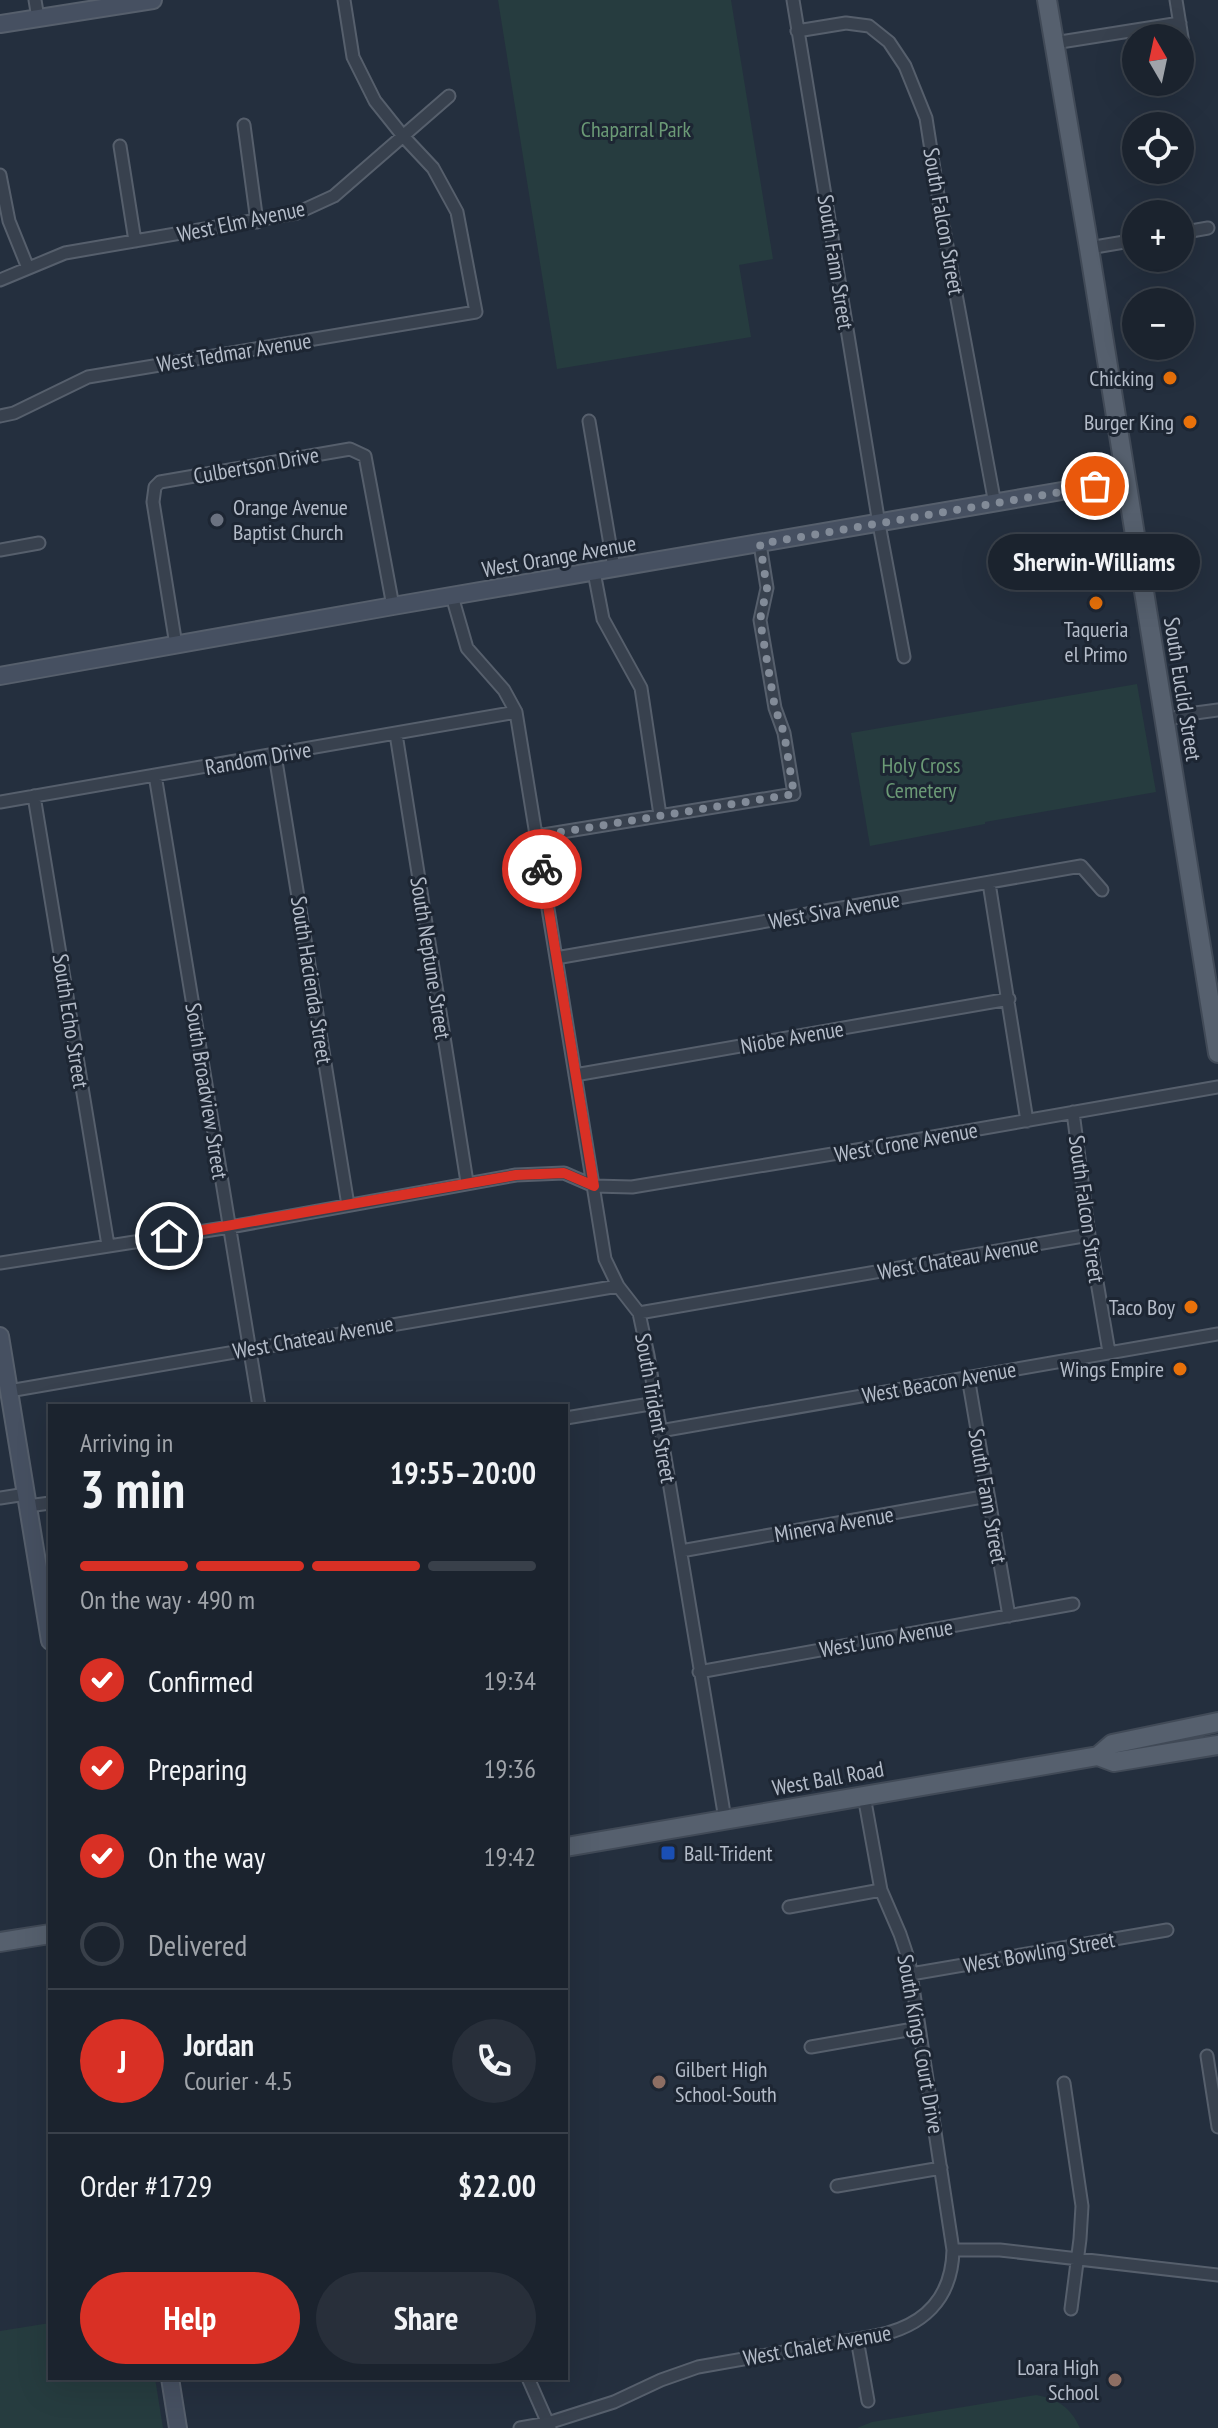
<!DOCTYPE html>
<html lang="en">
<head>
<meta charset="utf-8">
<style>
  :root { --surface:#1b232e; --page:#282f3a; --text:#f1f3f6; --muted:#a0a4aa; --line:#39404a; --accent:#d93025 }
  body { margin:0; font-family:"PT Sans Narrow",sans-serif; background:var(--page); color:var(--text); height:100vh; display:flex; flex-direction:column; font-size:30px; white-space:nowrap }
  * { box-sizing:border-box; margin:0 }
  p { font-size:26px; color:var(--muted) }
  .icon { flex:none; width:44px; height:44px; fill:none; stroke:currentColor; stroke-width:2; stroke-linecap:round; stroke-linejoin:round }
  .map { position:relative; flex:1; overflow:hidden }
  .details { position:absolute; left:48px; top:1404px; width:520px; height:976px; display:flex; flex-direction:column; background:var(--surface); border-radius:0px; box-shadow:0 8px 32px #0002,0 0 0 2px var(--line) }
  .details>* { flex:none }
  .needle { width:52px; rotate:351deg }
  .fabs { position:absolute; left:1122px; top:24px; display:grid; gap:16px }
  .fabs a { display:grid; place-items:center; width:72px; height:72px; border-radius:50%; background:var(--surface); box-shadow:0 8px 32px #0002,0 0 0 2px var(--line); font-size:40px }
  .pin { position:absolute; display:grid; place-items:center; width:68px; height:68px; color:#fff; margin:-34px; border:4px solid #fff; border-radius:50%; box-shadow:0 2px 8px #0007 }
  .courier { position:absolute; display:grid; place-items:center; width:80px; height:80px; margin:-40px; border:6px solid #d93025; border-radius:50%; background:#fff; color:#222; box-shadow:0 2px 10px #0007 }
  .bubble { position:absolute; height:56px; border-radius:28px; background:var(--surface); box-shadow:0 8px 32px #0002,0 0 0 2px var(--line); font-size:26px; font-weight:700; line-height:56px; text-align:center }
  .head em { font-style:normal; font-weight:700 }
  .head div { display:flex; flex-direction:column-reverse }
  .head { display:flex; align-items:center; justify-content:space-between; height:136px; padding:0 32px }
  h1 { font-size:52px; font-weight:700; line-height:60px }
  .bar { display:grid; grid-template-columns:repeat(4,1fr); gap:12px 8px; align-content:center; height:96px; padding:0 32px }
  .bar i { height:10px; border-radius:6px; background:var(--line) }
  .bar .active { background:var(--accent) }
  .bar p { grid-column:span 4 }
  .line { display:flex; align-items:center; gap:20px; padding:0 32px; border-top:2px solid var(--line) }
  .line div { flex:1 }
  .round { display:grid; place-items:center; flex:none; width:84px; height:84px; border-radius:42px; background:var(--page) }
  ol { padding:0 32px; list-style:none }
  li { display:flex; align-items:center; gap:24px; height:88px }
  li p { margin-inline-start:auto }
  li .icon { padding:8px; border-radius:50%; background:var(--accent); color:#fff; stroke-width:4 }
  li:last-child { color:var(--muted) }
  li i { width:44px; height:44px; border:4px solid var(--line); border-radius:50% }
  .primary-button { display:flex; gap:16px; margin-top:auto; padding:16px 32px }
  .primary-button a { flex:1; height:92px; border-radius:48px; background:var(--accent); color:#fff; font-size:32px; font-weight:700; line-height:92px; text-align:center }
  .primary-button a+a { background:var(--page); color:var(--text) }
  .map>svg:first-child { display:block }
  .green { fill:#263c3f }
  .lines { fill:none; stroke-linecap:round; stroke-linejoin:round }
  .street-casing { stroke:#565f6c; stroke-width:15 }
  .secondary-casing { stroke:#565f6c; stroke-width:20 }
  .primary-casing { stroke:#414a57; stroke-width:22 }
  .street { stroke:#38414e; stroke-width:11 }
  .secondary { stroke:#465061; stroke-width:16 }
  .primary { stroke:#56606e; stroke-width:18 }
  .done { stroke:#828b98; stroke-width:8; stroke-dasharray:0 14.4 }
  .route { stroke:#d93025; stroke-width:10 }
  .food-dot { fill:#e8710a; stroke:#1d2633; stroke-width:3 }
  .worship-dot { fill:#6b7280; stroke:#1d2633; stroke-width:3 }
  .transit-dot { fill:#1a4fb4; stroke:#1d2633; stroke-width:3 }
  .education-dot { fill:#8d6e63; stroke:#1d2633; stroke-width:3 }
  .labels { text-anchor:middle; stroke-width:6; stroke-linejoin:round; paint-order:stroke }
  .park-label { font-size:22px; fill:#6b9a76; stroke:#1d2633 }
  .street-label { font-size:22px; fill:#b4bcc9; stroke:#1d2633 }
  .poi-label { font-size:22px; fill:#b4bcc9; stroke:#1d2633; text-anchor:end }
</style>
</head>
<body>
<div class="map">
<svg width="1218" height="2428" viewBox="0 0 1218 2428">
  <rect width="100%" height="100%" fill="#242f3e"/>
  <path class="green" d="M498 0H731L773 259 739 265 751 337 557 369Z
    M1137 684 1156 792 985 822V824L870 846 851 733Z
    M50 2323V2378H155L163 2428H0V2331Z
    M1036 2395C1058 2399 1071 2408 1080 2428H857L872 2422Z"/>
  <g class="lines">
    <defs>
      <path id="street" d="M35 0 38 18
        M793 0 879 524 904 657
        M1176 0 1184 50
        M797 31 846 23 869 26 889 42 905 66 926 118 940 208 995 504
        M1054 43 1180 23
        M244 125 257 222
        M120 146 135 241
        M0 175 9 221 28 268
        M1180 233 1208 228
        M1089 248 1136 240
        M0 280 65 253 297 213 334 196 449 96
        M0 416 14 413 88 377 476 312 457 212 433 168 403 136 375 101 353 57 344 0
        M589 421 614 568
        M0 550 39 543
        M594 572 603 619 641 688 660 815
        M452 596 467 648 504 690 516 712 605 1259 618 1286 639 1313 648 1355 725 1819
        M176 645 153 502 155 487 160 482 350 449 365 456 393 606
        M1164 721 1188 714 1218 710
        M396 734 467 1182
        M275 755 348 1205
        M155 775 259 1406
        M34 796 108 1245
        M0 802 516 712
        M537 836 794 794 784 733 775 708 760 620 767 588 760 544
        M989 883 1027 1121
        M556 958 1081 866 1102 890
        M575 1075 1009 999
        M1073 1112 1089 1235 1109 1352
        M0 1263 230 1227 516 1175 564 1173 594 1186 632 1187 887 1145 1218 1087
        M639 1313 1089 1235
        M968 1377 1009 1616
        M9 1391 618 1286
        M566 1418 656 1403
        M660 1431 1218 1334
        M0 1498 26 1494
        M28 1506 50 1503
        M681 1551 988 1496
        M699 1672 1073 1604
        M864 1796 881 1890 900 1934 909 1961 953 2250
        M789 1907 881 1890
        M911 1974 1167 1930
        M811 2047 919 2028
        M1207 2056 1218 2127
        M1064 2083 1082 2206 1080 2239 1071 2309
        M837 2186 941 2168
        M857 2339 868 2401
        M528 2378 550 2428
        M520 2428 548 2423 614 2402 661 2380 698 2367 875 2336C922 2327 952 2300 953 2250H1000L1218 2275"/>
      <path id="secondary" d="M0 24 153 0
        M0 676 393 606 1126 480
        M0 1336 50 1641
        M170 2378 178 2428"/>
      <path id="primary" d="M1047 0 1089 248 1218 1053
        M1098 1756 1112 1744 1218 1722
        M566 1847 1098 1756 1114 1762 1218 1745
        M0 1942 50 1934"/>
    </defs>
    <use href="#street" class="street-casing"/>
    <use href="#secondary" class="secondary-casing"/>
    <use href="#primary" class="primary-casing"/>
    <use href="#street" class="street"/>
    <use href="#secondary" class="secondary"/>
    <use href="#primary" class="primary"/>
  </g>
  <g class="lines">
    <path class="done" d="M542 869 537 836 794 794 784 733 775 708 760 620 767 588 760 544 1095 486"/>
    <path class="route" d="M169 1236 516 1175 564 1173 594 1186 542 869"/>
  </g>
  <g class="food-dot">
    <circle cx="1170" cy="378" r="8"/>
    <circle cx="1190" cy="422" r="8"/>
    <circle cx="1096" cy="603" r="8"/>
    <circle cx="1191" cy="1307" r="8"/>
    <circle cx="1180" cy="1369" r="8"/>
  </g>
  <circle class="worship-dot" cx="217" cy="520" r="8"/>
  <rect class="transit-dot" x="660" y="1845" width="16" height="16" rx="4"/>
  <g class="education-dot">
    <circle cx="659" cy="2082" r="8"/>
    <circle cx="1115" cy="2380" r="8"/>
  </g>
  <g class="labels">
    <g class="park-label">
      <text x="636" y="137">Chaparral Park</text>
      <text x="921" y="773">Holy Cross<tspan x="921" dy="25">Cemetery</tspan></text>
    </g>
    <g class="street-label">
      <text transform="translate(241 221) rotate(-12)" y="8">West Elm Avenue</text>
      <text transform="translate(944 221) rotate(80)" y="8">South Falcon Street</text>
      <text transform="translate(836 262) rotate(81)" y="8">South Fann Street</text>
      <text transform="translate(234 352) rotate(-9)" y="8">West Tedmar Avenue</text>
      <text transform="translate(256 465) rotate(-10)" y="8">Culbertson Drive</text>
      <text transform="translate(559 556) rotate(-10)" y="8">West Orange Avenue</text>
      <text transform="translate(1183 689) rotate(81)" y="8">South Euclid Street</text>
      <text transform="translate(258 758) rotate(-10)" y="8">Random Drive</text>
      <text transform="translate(834 910) rotate(-10)" y="8">West Siva Avenue</text>
      <text transform="translate(431 958) rotate(81)" y="8">South Neptune Street</text>
      <text transform="translate(312 980) rotate(81)" y="8">South Hacienda Street</text>
      <text transform="translate(71 1021) rotate(81)" y="8">South Echo Street</text>
      <text transform="translate(792 1037) rotate(-10)" y="8">Niobe Avenue</text>
      <text transform="translate(207 1091) rotate(81)" y="8">South Broadview Street</text>
      <text transform="translate(906 1142) rotate(-10)" y="8">West Crone Avenue</text>
      <text transform="translate(1087 1209) rotate(82)" y="8">South Falcon Street</text>
      <text transform="translate(958 1258) rotate(-10)" y="8">West Chateau Avenue</text>
      <text transform="translate(313 1337) rotate(-10)" y="8">West Chateau Avenue</text>
      <text transform="translate(939 1382) rotate(-10)" y="8">West Beacon Avenue</text>
      <text transform="translate(656 1408) rotate(80)" y="8">South Trident Street</text>
      <text transform="translate(988 1496) rotate(80)" y="8">South Fann Street</text>
      <text transform="translate(834 1524) rotate(-10)" y="8">Minerva Avenue</text>
      <text transform="translate(886 1638) rotate(-10)" y="8">West Juno Avenue</text>
      <text transform="translate(828 1778) rotate(-10)" y="8">West Ball Road</text>
      <text transform="translate(1039 1952) rotate(-10)" y="8">West Bowling Street</text>
      <text transform="translate(921 2044) rotate(80)" y="8">South Kings Court Drive</text>
      <text transform="translate(817 2345) rotate(-10)" y="8">West Chalet Avenue</text>
    </g>
    <g class="poi-label">
      <text x="1154" y="386">Chicking</text>
      <text x="1174" y="430">Burger King</text>
      <text x="233" y="515" text-anchor="start">Orange Avenue<tspan x="233" dy="25">Baptist Church</tspan></text>
      <text x="1096" y="637" text-anchor="middle">Taqueria<tspan x="1096" dy="25">el Primo</tspan></text>
      <text x="1175" y="1315">Taco Boy</text>
      <text x="1164" y="1377">Wings Empire</text>
      <text x="684" y="1861" text-anchor="start">Ball-Trident</text>
      <text x="675" y="2077" text-anchor="start">Gilbert High<tspan x="675" dy="25">School-South</tspan></text>
      <text x="1099" y="2375">Loara High<tspan x="1099" dy="25">School</tspan></text>
    </g>
  </g>
</svg>
<div class="fabs">
<a><svg class="needle" viewBox="-14 -14 28 28"><path d="M0-13l5 13h-10z" fill="#e53935"/><path d="M0 13l5-13h-10z" fill="#a0a4aa"/></svg></a>
<a><svg class="icon" aria-label="locate" viewBox="0 0 24 24"><circle cx="12" cy="12" r="6"/><path d="M12 2v4M12 18v4M2 12h4M18 12h4"/></svg></a>
<a>+</a>
<a>−</a>
</div>
<div class="pin" style="left:1095px;top:486px;background:#ea580c"><svg class="icon" aria-label="bag" viewBox="0 0 24 24"><path d="M5 8h14l-1 12H6zM9 8a3 3 0 0 1 6 0"/></svg></div>
<div class="pin" style="left:169px;top:1236px;background:#1f2937"><svg class="icon" aria-label="home" viewBox="0 0 24 24"><path d="M3 11l9-7 9 7M6 9v11h12V9"/></svg></div>
<div class="courier" style="left:542px;top:869px"><svg class="icon" aria-label="bike" viewBox="0 0 24 24"><circle cx="6" cy="16" r="4"/><circle cx="18" cy="16" r="4"/><path d="M6 16l4-8h5l3 8M10 8l3 8H6M13 5h3"/></svg></div>
<div class="bubble" style="left:988px;top:534px;width:212px">Sherwin-Williams</div>
<section class="details">
<div class="head"><div><h1>3 min</h1><p>Arriving in</p></div><em>19:55–20:00</em></div>
<div class="bar"><i class="active"></i><i class="active"></i><i class="active"></i><i></i><p>On the way · 490 m</p></div>
<ol>
<li><svg class="icon" aria-label="check" viewBox="0 0 24 24"><path d="M5 12l5 5 9-10"/></svg>Confirmed<p>19:34</p></li>
<li><svg class="icon" aria-label="check" viewBox="0 0 24 24"><path d="M5 12l5 5 9-10"/></svg>Preparing<p>19:36</p></li>
<li><svg class="icon" aria-label="check" viewBox="0 0 24 24"><path d="M5 12l5 5 9-10"/></svg>On the way<p>19:42</p></li>
<li><i></i>Delivered</li>
</ol>
<div class="line" style="height:144px"><b class="round" style="background:var(--accent);color:#fff">J</b><div><b>Jordan</b><p>Courier · 4.5</p></div><a class="round"><svg class="icon" aria-label="phone" viewBox="0 0 24 24"><path d="M5 4h4l2 5-3 2q2 4 5 5l2-3 5 2v4C11 20 4 13 5 4z"/></svg></a></div>
<div class="line" style="height:104px"><div>Order #1729</div><b>$22.00</b></div>
<div class="primary-button"><a>Help</a><a>Share</a></div>
</section>
</div>
</body>
</html>
